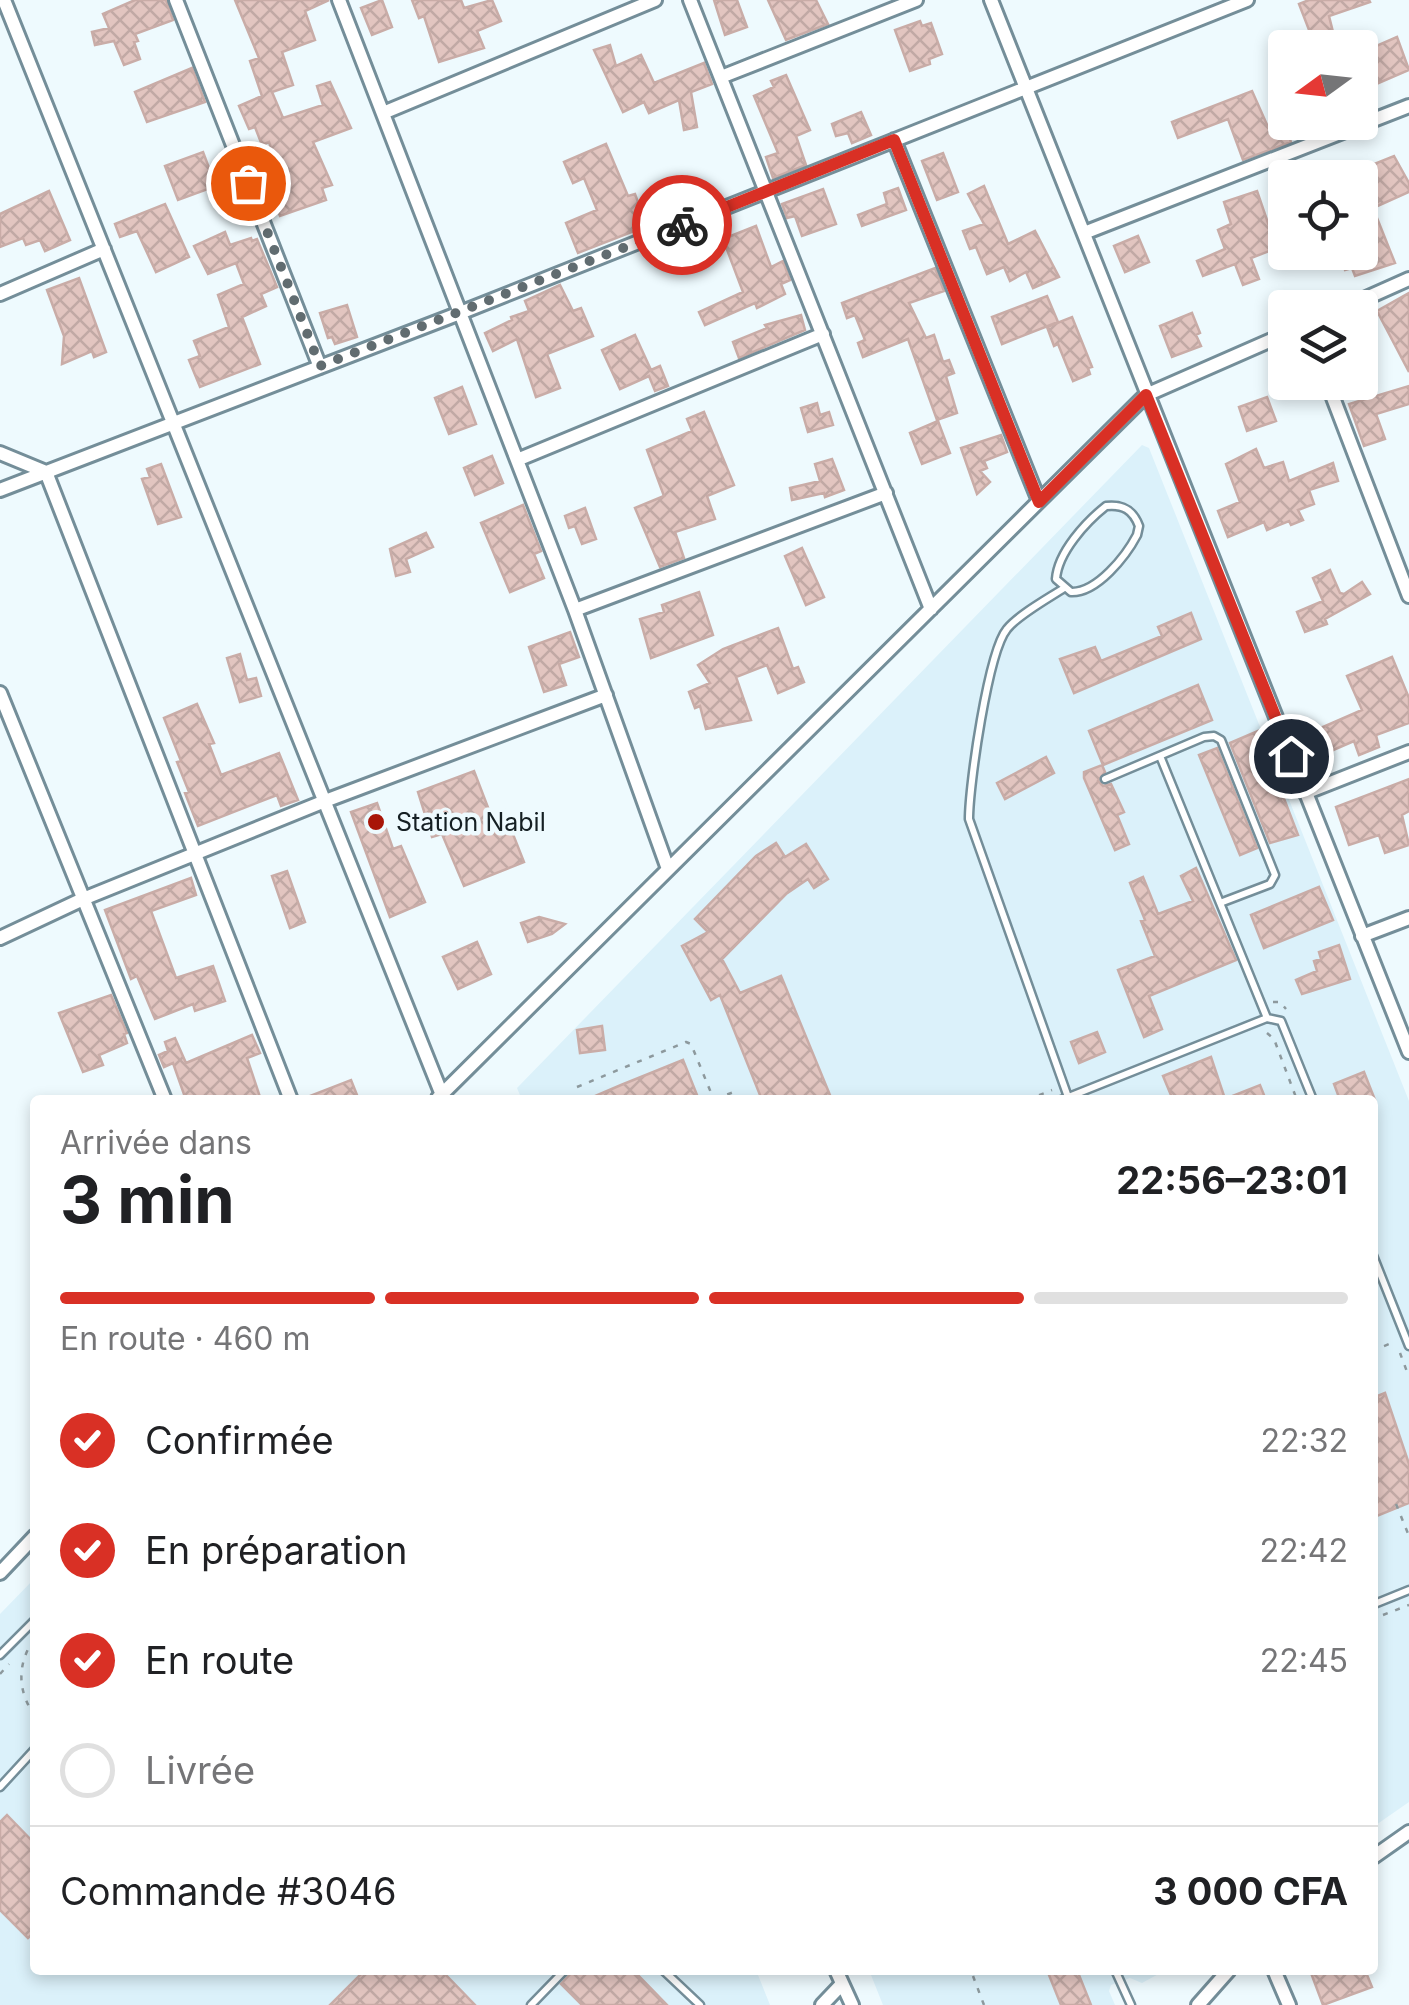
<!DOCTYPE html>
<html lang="fr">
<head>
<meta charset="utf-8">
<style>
  :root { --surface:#fff; --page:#f6f6f6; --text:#202124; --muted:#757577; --line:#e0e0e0; --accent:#d93025 }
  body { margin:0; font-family:Inter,sans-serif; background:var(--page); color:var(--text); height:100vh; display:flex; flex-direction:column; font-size:38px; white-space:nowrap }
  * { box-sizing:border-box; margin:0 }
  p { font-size:32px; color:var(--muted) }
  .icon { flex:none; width:55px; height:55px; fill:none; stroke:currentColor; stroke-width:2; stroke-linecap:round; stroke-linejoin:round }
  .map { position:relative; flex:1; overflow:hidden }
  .panel { position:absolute; left:30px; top:1095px; width:1348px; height:880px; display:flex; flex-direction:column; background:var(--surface); border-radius:10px; box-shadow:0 5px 15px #0003 }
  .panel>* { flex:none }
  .needle { width:65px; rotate:255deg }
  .fabs { position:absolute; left:1268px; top:30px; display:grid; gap:20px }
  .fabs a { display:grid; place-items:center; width:110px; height:110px; border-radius:10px; background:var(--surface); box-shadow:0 5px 15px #0003; font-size:50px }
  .pin { position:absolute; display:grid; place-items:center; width:85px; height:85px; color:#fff; margin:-42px; border:5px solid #fff; border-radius:50%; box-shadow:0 2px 10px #0007 }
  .courier { position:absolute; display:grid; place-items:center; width:100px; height:100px; margin:-50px; border:8px solid #d93025; border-radius:50%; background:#fff; color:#222; box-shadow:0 2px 12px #0007 }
  .overview em { font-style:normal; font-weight:700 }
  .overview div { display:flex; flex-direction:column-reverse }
  .overview { display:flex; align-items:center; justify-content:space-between; height:170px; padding:0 30px }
  h1 { font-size:65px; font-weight:700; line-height:75px }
  .bar { display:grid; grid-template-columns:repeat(4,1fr); gap:15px 10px; align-content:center; height:120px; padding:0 30px }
  .bar i { height:12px; border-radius:8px; background:var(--line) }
  .bar .active { background:var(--accent) }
  .bar p { grid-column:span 4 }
  .line { display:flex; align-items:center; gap:25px; padding:0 30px; border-top:2px solid var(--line) }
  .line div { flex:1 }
  ol { padding:0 30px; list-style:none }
  li { display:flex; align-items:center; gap:30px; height:110px }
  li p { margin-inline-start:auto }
  li .icon { padding:10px; border-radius:50%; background:var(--accent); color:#fff; stroke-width:4 }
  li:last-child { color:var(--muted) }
  li i { width:55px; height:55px; border:5px solid var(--line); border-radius:50% }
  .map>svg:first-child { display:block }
  .built { fill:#dbf1fa }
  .building { fill:url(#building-cross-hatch); stroke:#c9aca7; stroke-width:2.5 }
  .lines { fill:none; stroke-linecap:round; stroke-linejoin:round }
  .service-casing { stroke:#748e99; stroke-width:11 }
  .minor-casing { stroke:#748e99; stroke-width:18 }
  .path { stroke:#8d999d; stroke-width:2.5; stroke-dasharray:5 8; stroke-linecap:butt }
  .service { stroke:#fff; stroke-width:6 }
  .minor { stroke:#fff; stroke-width:12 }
  .done { stroke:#616c70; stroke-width:10; stroke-dasharray:0 18 }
  .route { stroke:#d93025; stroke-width:12 }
  .poi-dot { fill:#a81508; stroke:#eefafe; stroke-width:4 }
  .labels { text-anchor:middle; stroke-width:9; stroke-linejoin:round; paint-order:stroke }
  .poi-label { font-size:25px; fill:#151f23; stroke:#eefafe; text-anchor:start }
</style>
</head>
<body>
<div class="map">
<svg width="1409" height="2005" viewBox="0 0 1409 2005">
  <defs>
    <pattern id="building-cross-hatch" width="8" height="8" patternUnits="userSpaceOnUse" patternTransform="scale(2.5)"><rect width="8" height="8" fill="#e2c5c0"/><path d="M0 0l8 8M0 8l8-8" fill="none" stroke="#c1a9a5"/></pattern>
  </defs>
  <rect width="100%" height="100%" fill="#eefafe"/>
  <path class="built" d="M1142 445 1149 448 1409 1101V1802L1373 1827 1372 1100H522L517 1088Z
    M35 1578V1970H756L770 2005H0V1614Z
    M869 1970H1166L1142 1983 1130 1978 1111 1985 1109 1991 1115 2005H883Z"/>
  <path class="building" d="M135 0H166L173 20 135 34 138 41 134 42 140 59 124 65 114 41 95 45 92 32 109 28 103 14Z
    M235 0H329L305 11 315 40 282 52 293 85 272 92 283 118 323 105 317 86 330 82 351 128 313 142 332 185 322 188 326 200 280 216 265 175 279 171 269 142 262 145 255 127 249 129 239 106 262 96 250 61 259 58Z
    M382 0 392 27 372 35 361 8Z
    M412 0H461L464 8 492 0 501 21 477 31 484 48 439 62 424 16 419 18Z
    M714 0H737L747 27 725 35Z
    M768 0H816L828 24 786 40Z
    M1309 0H1369L1370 2 1329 16 1337 48H1316L1299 4Z
    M920 21 922 26 931 23 942 54 929 59 930 64 910 71 895 30Z
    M1397 37 1409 70 1360 91V53Z
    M610 45 616 66 641 55 654 83 704 63 712 84 691 92 697 127 684 130 679 100 649 113 644 102 623 112 594 50Z
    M192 68 205 102 147 122 135 92Z
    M786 75 810 130 796 136 806 165 773 178 766 157 778 153 754 96 774 87 771 81Z
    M1252 91 1268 127 1283 121 1291 142 1243 160 1228 119 1178 138 1172 122Z
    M861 112 871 135 852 143 848 133 836 136 832 124Z
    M606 144 628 196 635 194 647 226 578 253 566 223 597 210 584 178 573 183 564 162Z
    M203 152 209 168 228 161 235 179 178 200 165 166Z
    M943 153 958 192 937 200 922 161Z
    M1394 156 1409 183V192L1373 208 1395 263 1355 276 1352 268 1345 270 1338 252H1360L1359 170Z
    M984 186 1008 244 1035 231 1059 277 1033 288 1026 272 1010 281 1004 267 987 274 976 247 970 249 963 231 984 224 968 194Z
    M898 188 906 210 862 226 858 215 887 204 884 193Z
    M823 189 836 224 802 236 795 216 787 218 782 204Z
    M49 191 70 240 45 251 40 240 26 245 23 238 0 247V214Z
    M1257 191 1269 226 1285 220V245L1251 258 1259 279 1243 285 1235 264 1203 276 1197 261 1225 249 1218 230 1231 224 1224 202Z
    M165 204 189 257 156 272 137 231 120 237 115 224Z
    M756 226 771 267 783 261 790 280 781 284 785 294 757 308 755 303 705 325 699 312 743 292 723 239Z
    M225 232 230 245 251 238 252 241 257 239 277 287 261 294 266 306 242 317 260 364 200 387 189 360 200 356 194 341 229 327 218 295 244 284 236 263 208 274 194 246Z
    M1138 236 1149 262 1125 272 1114 246Z
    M935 268 944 291 909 303 926 338 934 335 943 362 949 360 954 373 946 376 957 413 937 420 908 339 863 357 858 343 865 340 855 315 847 318 842 303Z
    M79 278 106 352 94 357 92 351 62 364 64 336 47 290Z
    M560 285 573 311 581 308 593 336 547 354 560 388 536 397 517 339 493 351 485 333 512 320 511 317 529 311 525 301Z
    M1409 293V372L1377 311Z
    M1047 296 1058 322 1002 344 992 317Z
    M347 305 357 337 335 344 332 337 328 338 320 313Z
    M1192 313 1200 333 1196 335 1201 346 1172 357 1160 326Z
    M801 315 805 330 739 358 733 342 767 328 765 325Z
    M1072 317 1092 367 1088 368 1090 374 1073 381 1058 344 1054 346 1047 327Z
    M635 335 651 370 660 366 668 386 655 391 649 376 620 389 602 350Z
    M1409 386V404L1376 414 1385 439 1364 446 1349 404Z
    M462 387 476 424 449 434 435 398Z
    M1267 397 1276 421 1247 431 1239 407Z
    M817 403 820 415 829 412 833 425 808 432 801 408Z
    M704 412 734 485 707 496 715 519 675 532 684 558 660 567 635 508 664 496 647 450 692 431 687 419Z
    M938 421 950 453 922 464 910 433Z
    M1001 435 1007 452 984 461 987 468 980 471 990 482 977 494 961 448Z
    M1256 449 1264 468 1283 462 1289 481 1333 463 1338 481 1309 490 1314 504 1298 510 1303 520 1291 525 1289 521 1267 530 1264 522 1228 537 1218 511 1240 502 1226 464Z
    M492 456 503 483 475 495 464 468Z
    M832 459 844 490 825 497 824 493 792 500 790 488 820 481 815 464Z
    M161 464 181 517 158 524 142 479 150 477 147 469Z
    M523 505 541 551 534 554 544 578 510 592 481 523Z
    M585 508 596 539 582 544 575 526 569 528 565 516Z
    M426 533 433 547 406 559 410 572 396 576 390 549Z
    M802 548 824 597 806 605 785 556Z
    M1330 570 1340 593 1344 594 1362 582 1370 594 1325 619 1327 624 1305 632 1297 612 1323 601 1313 578Z
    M699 592 713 635 651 658 640 619 664 612 662 605Z
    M1191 613 1201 639 1074 693 1060 659 1095 647 1101 661 1162 636 1158 627Z
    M778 628 793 669 798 667 804 682 778 693 767 665 736 677 751 720 706 729 700 706 695 708 689 692 710 683 698 665 723 649Z
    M570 632 579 657 559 664 566 685 544 692 529 647Z
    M240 654 247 680 256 678 261 696 240 702 227 658Z
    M1392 657 1409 698V723L1376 735 1379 747 1359 755 1354 741 1317 757 1307 734 1362 710 1347 676Z
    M1198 685 1212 720 1103 765 1089 731Z
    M197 704 214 743 209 744 221 775 279 753 298 800 281 806 277 795 198 826 185 793 189 792 177 762 181 761 164 718Z
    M1258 731 1298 835 1270 843 1230 743Z
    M1217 748 1257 848 1240 855 1199 755Z
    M1046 757 1054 773 1005 799 997 783Z
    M1102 765 1105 772 1098 781 1103 786 1111 784 1124 812 1117 815 1129 844 1115 850 1084 778V772Z
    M474 771 492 818 505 814 524 862 464 886 442 834 432 837 418 792Z
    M1409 779V811L1402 815 1409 845 1385 853 1379 835 1349 845 1336 807Z
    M377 803 393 849 401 846 425 902 390 917 351 812Z
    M776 843 785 857 806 844 828 879 814 888 808 879 786 894 722 959 740 993 781 976 832 1100H762L720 995 711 1000 682 946 708 932 695 919 756 856Z
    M1196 868 1236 960 1149 996 1162 1029 1144 1037 1118 970 1155 956 1141 921 1145 920 1130 883 1143 877 1158 914 1193 901 1181 876Z
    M287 871 305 922 290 928 272 876Z
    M191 878 196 895 151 911 176 978 213 966 225 1001 195 1011 193 1004 155 1019 137 976 131 979 105 910Z
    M1319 887 1333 920 1264 948 1251 915Z
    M539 917 565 924 552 934 528 942 521 923Z
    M477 942 491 974 458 989 443 957Z
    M1339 945 1350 979 1302 994 1296 980 1317 971 1314 961 1321 959 1319 952Z
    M111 995 127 1033 124 1034 127 1043 99 1055 103 1065 83 1072 59 1013Z
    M602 1026 605 1050 580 1053 577 1030Z
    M1097 1032 1105 1052 1079 1063 1071 1042Z
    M252 1035 260 1053 247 1058 261 1100H186L173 1063 164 1067 159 1055 168 1051 165 1042 175 1038 186 1063Z
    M1211 1057 1225 1099 1260 1085 1266 1100H1173L1163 1076Z
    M683 1060 699 1100H586L621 1085Z
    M1364 1072 1375 1100H1340L1334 1084Z
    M351 1080 359 1100H302V1099Z
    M1385 1393 1409 1464V1503L1372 1518V1398Z
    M7 1815 35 1844V1932L28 1938 0 1910V1822Z
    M365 1970H441L475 2005H330Z
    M574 1970H633L667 2005H582L561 1984Z
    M1047 1970H1077L1091 2005H1061Z
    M1318 1970H1365L1372 1987 1323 2005 1311 1973Z"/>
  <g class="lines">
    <defs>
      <path id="service" d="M1106 506C1123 504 1133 510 1139 526L1137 535C1126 556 1097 593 1071 592L1056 579C1058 552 1086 522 1106 506Z
        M1064 588C1049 598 1018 615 1007 629 988 652 969 786 969 819L1068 1097
        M1160 756 1267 1018
        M1105 779 1204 737 1214 736 1221 740 1275 875 1270 884 1220 903
        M1061 1100 1267 1018 1281 1021 1313 1100
        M1372 1253 1409 1346
        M1372 1605 1409 1590
        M0 1655 35 1620
        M0 1787 35 1749
        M663 1970 700 2005
        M1115 1970 1131 2005
        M531 2005 565 1970"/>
      <path id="minor" d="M4 0 444 1100
        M176 0 320 367
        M339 0 575 610 668 869
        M690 0 931 609
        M991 0 1409 1052
        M721 77 916 0
        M383 113 655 0
        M894 140 1039 501
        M1084 233 1409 106
        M0 294 104 249
        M1344 308 1409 279
        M1327 382 1409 596
        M0 453 46 472 291 1100
        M517 460 823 334
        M0 490 460 313 1247 0
        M575 610 886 493
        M0 693 165 1100
        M1305 793 1409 752
        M1362 936 1409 918
        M0 938 83 899 325 801 606 695
        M438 1098 1146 395 1285 334
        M0 1573 35 1536
        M1372 1858 1409 1832
        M836 1970 852 2005
        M1274 1970 1289 2005
        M822 2005 842 1984
        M1198 2005 1229 1970"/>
    </defs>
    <use href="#service" class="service-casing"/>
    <use href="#minor" class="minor-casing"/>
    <path class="path" d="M1273 1002H1280L1286 1009
      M1267 1033 1274 1039 1297 1100
      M577 1087 686 1042 691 1044 714 1100
      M715 1099 734 1092
      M1027 1100 1052 1090
      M1372 1351 1394 1342
      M1400 1353 1409 1377
      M1396 1504 1409 1536
      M1383 1615 1409 1605
      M34 1639C17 1664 17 1691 35 1716
      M0 1674 9 1664
      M984 2005 973 1976 988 1970"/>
    <use href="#service" class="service"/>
    <use href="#minor" class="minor"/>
  </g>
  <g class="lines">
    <path class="done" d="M248 183 320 366 682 225"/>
    <path class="route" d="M682 225 894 140 1039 502 1146 395 1291 756"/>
  </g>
  <circle class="poi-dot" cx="376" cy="822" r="10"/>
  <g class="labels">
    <g class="poi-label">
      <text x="396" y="831">Station Nabil</text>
    </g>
  </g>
</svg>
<div class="fabs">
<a><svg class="needle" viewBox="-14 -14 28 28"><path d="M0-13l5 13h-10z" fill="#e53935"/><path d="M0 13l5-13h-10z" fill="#757577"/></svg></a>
<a><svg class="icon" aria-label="locate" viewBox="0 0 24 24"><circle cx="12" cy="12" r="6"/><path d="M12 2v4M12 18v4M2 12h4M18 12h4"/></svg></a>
<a><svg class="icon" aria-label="layers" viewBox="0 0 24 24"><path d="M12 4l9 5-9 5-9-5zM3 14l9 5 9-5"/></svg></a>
</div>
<div class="pin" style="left:248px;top:183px;background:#ea580c"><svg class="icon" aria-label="bag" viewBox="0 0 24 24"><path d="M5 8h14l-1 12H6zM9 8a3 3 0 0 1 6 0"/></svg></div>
<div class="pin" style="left:1291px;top:756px;background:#1f2937"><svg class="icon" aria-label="home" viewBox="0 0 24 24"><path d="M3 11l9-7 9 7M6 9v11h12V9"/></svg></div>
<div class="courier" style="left:682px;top:225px"><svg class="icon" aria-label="bike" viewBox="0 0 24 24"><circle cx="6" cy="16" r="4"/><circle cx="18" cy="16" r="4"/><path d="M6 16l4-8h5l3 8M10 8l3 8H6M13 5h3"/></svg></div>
<section class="panel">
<div class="overview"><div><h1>3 min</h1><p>Arrivée dans</p></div><em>22:56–23:01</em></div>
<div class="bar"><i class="active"></i><i class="active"></i><i class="active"></i><i></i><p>En route · 460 m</p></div>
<ol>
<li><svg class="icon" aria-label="check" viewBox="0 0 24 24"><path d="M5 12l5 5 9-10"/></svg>Confirmée<p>22:32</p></li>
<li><svg class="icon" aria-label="check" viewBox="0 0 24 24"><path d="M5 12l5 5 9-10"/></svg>En préparation<p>22:42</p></li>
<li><svg class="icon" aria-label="check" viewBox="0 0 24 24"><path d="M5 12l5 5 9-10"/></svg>En route<p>22:45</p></li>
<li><i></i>Livrée</li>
</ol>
<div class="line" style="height:130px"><div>Commande #3046</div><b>3 000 CFA</b></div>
</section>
</div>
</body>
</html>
